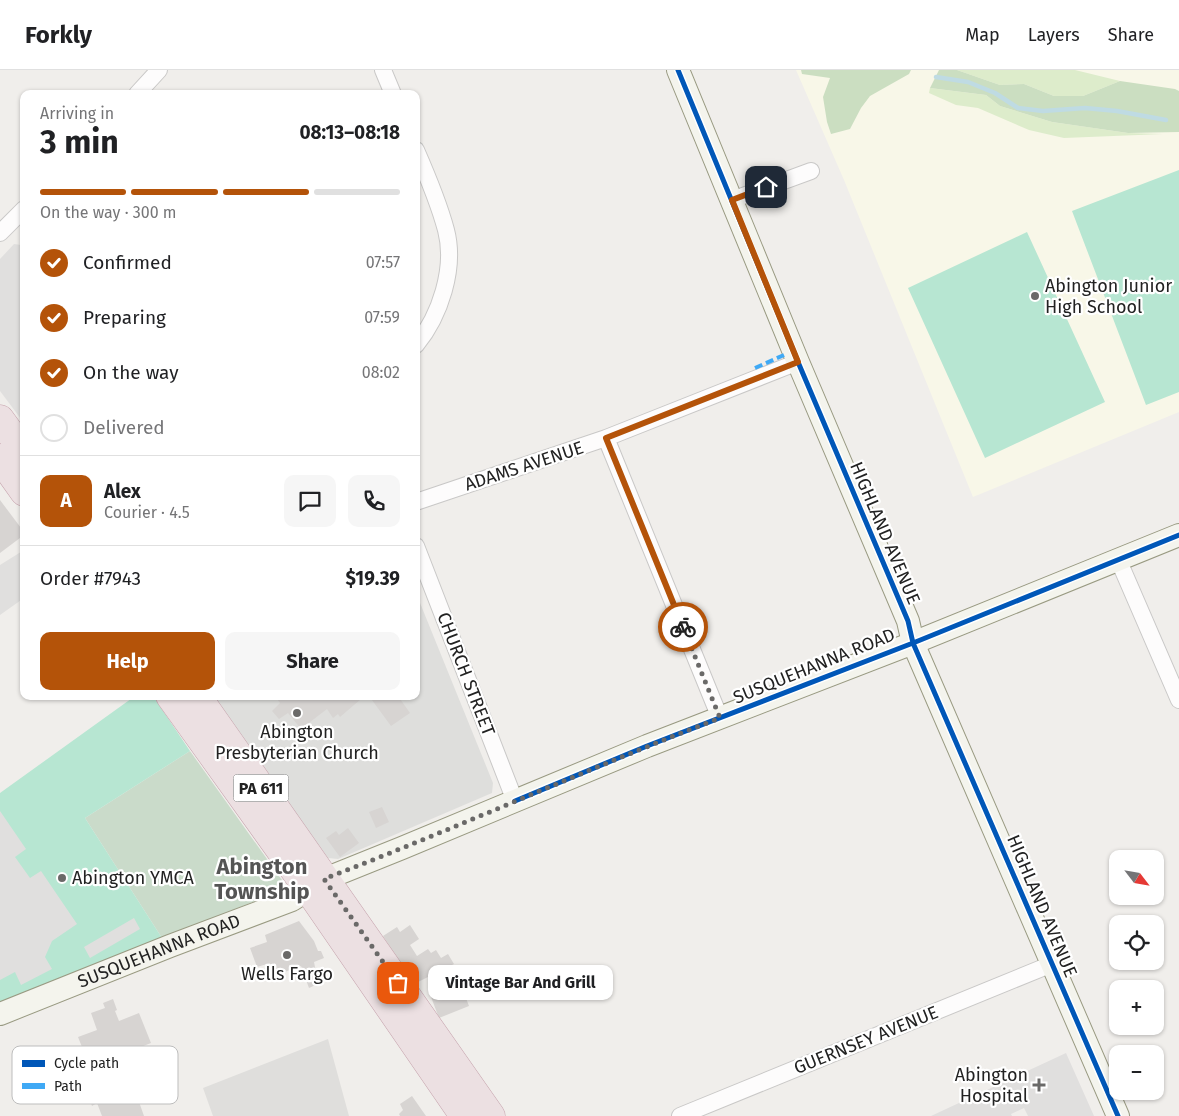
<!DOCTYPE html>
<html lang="en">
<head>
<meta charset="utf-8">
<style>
  :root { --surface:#fff; --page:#f6f6f6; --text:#202124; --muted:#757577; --line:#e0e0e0; --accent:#b45309 }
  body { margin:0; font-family:"Fira Sans",sans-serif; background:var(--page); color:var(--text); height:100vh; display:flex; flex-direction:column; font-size:19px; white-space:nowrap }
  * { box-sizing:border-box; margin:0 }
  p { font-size:16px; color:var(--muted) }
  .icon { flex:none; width:28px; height:28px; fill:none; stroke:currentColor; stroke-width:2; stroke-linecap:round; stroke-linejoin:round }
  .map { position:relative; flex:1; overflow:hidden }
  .side { position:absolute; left:20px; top:20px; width:400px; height:610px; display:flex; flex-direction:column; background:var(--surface); border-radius:10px; box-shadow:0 1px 4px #0004 }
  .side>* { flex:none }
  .needle { width:32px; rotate:121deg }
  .buttons { position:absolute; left:1109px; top:780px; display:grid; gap:10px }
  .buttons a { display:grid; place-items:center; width:55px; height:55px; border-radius:10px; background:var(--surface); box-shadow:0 1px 4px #0004; font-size:25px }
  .pin { position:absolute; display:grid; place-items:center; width:42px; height:42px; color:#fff; margin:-21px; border-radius:10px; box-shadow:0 2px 8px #0006 }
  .courier { position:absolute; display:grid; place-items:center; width:50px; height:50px; margin:-25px; border:4px solid #b45309; border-radius:50%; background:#fff; color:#222; box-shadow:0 1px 6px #0007 }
  .bubble { position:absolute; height:35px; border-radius:10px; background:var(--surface); box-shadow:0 1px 4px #0004; font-size:16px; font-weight:700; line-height:35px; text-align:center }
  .overview em { font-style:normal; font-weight:700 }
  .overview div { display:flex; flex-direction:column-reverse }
  .overview { display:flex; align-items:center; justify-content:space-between; height:85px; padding:0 20px }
  h1 { font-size:32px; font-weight:700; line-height:38px }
  .bar { display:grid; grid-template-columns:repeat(4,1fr); gap:8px 5px; align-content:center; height:60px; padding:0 20px }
  .bar i { height:6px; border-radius:4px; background:var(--line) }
  .bar .active { background:var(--accent) }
  .bar p { grid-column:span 4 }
  .line { display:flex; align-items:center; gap:12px; padding:0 20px; border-top:1px solid var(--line) }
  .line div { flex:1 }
  .round { display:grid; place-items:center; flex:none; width:52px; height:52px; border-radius:10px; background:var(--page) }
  ol { padding:0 20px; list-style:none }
  li { display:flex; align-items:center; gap:15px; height:55px }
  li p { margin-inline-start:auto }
  li .icon { padding:5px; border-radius:50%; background:var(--accent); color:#fff; stroke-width:4 }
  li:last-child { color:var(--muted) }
  li i { width:28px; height:28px; border:2px solid var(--line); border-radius:50% }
  .cta { display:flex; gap:10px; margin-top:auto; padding:10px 20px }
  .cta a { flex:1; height:58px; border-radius:10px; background:var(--accent); color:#fff; font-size:20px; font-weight:700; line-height:58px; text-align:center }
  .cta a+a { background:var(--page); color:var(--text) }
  header { display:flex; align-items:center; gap:30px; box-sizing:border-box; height:70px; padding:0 25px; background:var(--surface); border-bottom:1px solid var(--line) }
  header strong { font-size:24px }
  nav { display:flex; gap:28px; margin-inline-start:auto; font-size:18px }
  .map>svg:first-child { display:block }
  .residential { fill:#dfdedc }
  .education { fill:#f8f7e8 }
  .religious { fill:#dededc }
  .grass { fill:#ddeccb }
  .forest { fill:#cbdec1 }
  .cemetery { fill:#cadbca }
  .pitch { fill:#b7e6d2 }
  .parking { fill:#e0dfde }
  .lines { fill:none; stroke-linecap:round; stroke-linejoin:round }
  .stream { stroke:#bfdbe3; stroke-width:4.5 }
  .building { fill:#d7d4d2 }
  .street-casing { stroke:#c9c8c7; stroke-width:18 }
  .secondary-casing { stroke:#999a82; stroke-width:24 }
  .highway-casing { stroke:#c5a2ac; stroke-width:29 }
  .street { stroke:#fdfcfc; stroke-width:16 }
  .secondary { stroke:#f4f4ed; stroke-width:22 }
  .highway { stroke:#ece0e2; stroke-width:28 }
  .quiet { stroke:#3fa9f5; stroke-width:4; stroke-dasharray:8 4; stroke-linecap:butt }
  .cycleway-casing { stroke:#fff; stroke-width:8 }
  .cycleway { stroke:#0057b8; stroke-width:5 }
  .done { stroke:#6a6968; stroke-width:5; stroke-dasharray:0 9 }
  .route { stroke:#b45309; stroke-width:6 }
  .poi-dot { fill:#6a6968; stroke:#fff; stroke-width:2 }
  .labels { text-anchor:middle; stroke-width:4.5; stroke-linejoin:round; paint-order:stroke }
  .shield { fill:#fff; stroke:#646464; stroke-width:1 }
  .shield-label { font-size:16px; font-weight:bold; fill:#222 }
  .poi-label { font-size:18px; fill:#222; stroke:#fff; text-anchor:start }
  .street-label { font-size:18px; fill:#222; stroke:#fff }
  .district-label { font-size:22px; font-weight:bold; fill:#555; stroke:#fff }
  .key { fill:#fff; stroke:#bdbdbd; stroke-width:1 }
  .key-label { font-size:14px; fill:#222 }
</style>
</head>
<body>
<header>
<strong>Forkly</strong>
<nav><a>Map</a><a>Layers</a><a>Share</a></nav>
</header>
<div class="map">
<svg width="1179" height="1046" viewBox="0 0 1179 1046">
  <rect width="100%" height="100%" fill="#f0eeeb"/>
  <path class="residential" d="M328 969 349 1046H213L203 1018Z"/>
  <path class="education" d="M796 0H1179V342L973 427 844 110Z"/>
  <path class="religious" d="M416 523 493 713 492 723 338 789 328 788 213 626H416Z"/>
  <path class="grass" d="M957 0H1075L1120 11 1083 26H1054L1024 14 1000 15Z
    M930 18 986 25 1000 36 1052 52 1128 63 1163 64 1064 68 1029 60 978 38 956 35 929 23Z"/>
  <path class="forest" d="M801 0H911L909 4 870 26 861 38 850 59 831 64 827 52 823 27 830 8 802 4Z
    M939 0H957L1000 15 1024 14 1054 26H1083L1120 11 1175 19 1179 21V62L1128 63 1052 52 1000 36 986 25 930 18Z"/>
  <path class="cemetery" d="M190 681 284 813 281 821 162 868 85 748Z"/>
  <path class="pitch" d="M1179 100V322L1146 335 1072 141Z
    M1027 162 1105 332 985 388 908 218Z
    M135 626H153L190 681 85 748 162 868 0 932V723Z"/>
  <path class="parking" d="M14 174 21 175 24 178V353L0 321V189Z
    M24 480V528L0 545V495Z
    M0 741 26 779 15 787 30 808 41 801 77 854 52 871 45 887 52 899 21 915 15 902 0 910Z
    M134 848 140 859 90 888 84 877Z
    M1066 983 1094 1046H1028L1024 1038 1011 1044 1012 1046H931Z"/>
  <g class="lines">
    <path class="stream" d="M936 7 968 12 995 23 1018 38 1043 41 1085 38 1117 41 1166 50"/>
  </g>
  <path class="building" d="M0 430 24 462V465L0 483Z
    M275 626H359L361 629 340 647 338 644 333 648 327 639 301 659 288 643 279 649 272 641 280 633Z
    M369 626H398L410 643 391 656Z
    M382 737 389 752 376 758 369 742Z
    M348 758 359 773 340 787 326 768 336 761 339 765Z
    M299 851 314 871 318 881H321L324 888 314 892 317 907 320 913 309 918 301 896 271 907 267 894 257 897 250 878 267 872 265 865Z
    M410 855 419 869 410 875 417 886 428 879 431 883 436 880 441 888 448 884 454 894 412 915 386 879 390 877 383 866 397 857 400 862Z
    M458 907 469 936 439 948 428 919Z
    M113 929 117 940 115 941 119 951 139 943 151 973 90 997 78 967 97 960 91 943 105 938 103 933Z
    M135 998 143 1019 137 1021 140 1028 138 1029 144 1046H102L97 1033 92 1036 89 1028 86 1027 82 1019 86 1012 94 1010 98 1012Z
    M412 1026 426 1046H400L399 1044 403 1040 400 1034Z"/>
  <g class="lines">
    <defs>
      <path id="street" d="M383 0 393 24
        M137 24 159 0
        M416 80C427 105 439 134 446 160 456 198 440 246 416 275
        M732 130 811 101
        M0 163 24 139
        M606 368 720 648
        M416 432 606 368 798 292
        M416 476 515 731
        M1118 489 1179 630
        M680 1046 1052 894"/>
      <g id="secondary">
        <path d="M678 0 798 292 908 551 913 573 1118 1046"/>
        <path id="s1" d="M0 944 170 876 292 830 325 809 402 778 647 676 913 573 1179 465"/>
      </g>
      <path id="highway" d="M0 349 24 382
        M0 388 24 422
        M170 626 308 819 464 1046
        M197 626 491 1046"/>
    </defs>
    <use href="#street" class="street-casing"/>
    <use href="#secondary" class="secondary-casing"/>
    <use href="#highway" class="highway-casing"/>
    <use href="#street" class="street"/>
    <use href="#secondary" class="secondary"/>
    <use href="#highway" class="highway"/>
    <path class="quiet" d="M755 298 784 285"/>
    <defs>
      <path id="cycleway" d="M678 0 798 292 908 551 913 573 1118 1046
        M515 731 647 676 913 573 1179 465"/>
    </defs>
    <use href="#cycleway" class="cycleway-casing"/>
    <use href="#cycleway" class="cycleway"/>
  </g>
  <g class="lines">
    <path class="done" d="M398 913 324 809C457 758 587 699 720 648L683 557"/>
    <path class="route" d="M683 557 606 368 798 292 732 130 766 117"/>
  </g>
  <g class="poi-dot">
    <circle cx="1035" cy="226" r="5"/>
    <circle cx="297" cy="643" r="5"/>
    <circle cx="62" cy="808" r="5"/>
    <circle cx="287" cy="885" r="5"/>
    <path d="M1036.5 1007.5h5v5h5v5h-5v5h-5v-5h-5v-5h5z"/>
  </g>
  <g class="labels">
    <rect class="shield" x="233.5" y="704.5" width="55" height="27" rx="4"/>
    <g class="shield-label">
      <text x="261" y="724">PA 611</text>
    </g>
    <g class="poi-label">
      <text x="1045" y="222">Abington Junior<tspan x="1045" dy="21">High School</tspan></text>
      <text x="297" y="668" text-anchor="middle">Abington<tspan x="297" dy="21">Presbyterian Church</tspan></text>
      <text x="72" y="814">Abington YMCA</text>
      <text x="287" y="910" text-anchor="middle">Wells Fargo</text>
      <text x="1028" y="1011" text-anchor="end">Abington<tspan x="1028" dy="21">Hospital</tspan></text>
    </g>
    <g class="street-label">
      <text transform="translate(524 396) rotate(-18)" y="6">ADAMS AVENUE</text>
      <text transform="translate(885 463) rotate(67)" y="6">HIGHLAND AVENUE</text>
      <text transform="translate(814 596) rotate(-22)" y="6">SUSQUEHANNA ROAD</text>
      <text transform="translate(466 604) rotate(69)" y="6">CHURCH STREET</text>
      <text transform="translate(1042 836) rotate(67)" y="6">HIGHLAND AVENUE</text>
      <text dy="6" stroke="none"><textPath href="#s1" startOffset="171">SUSQUEHANNA ROAD</textPath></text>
      <text transform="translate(866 970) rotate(-22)" y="6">GUERNSEY AVENUE</text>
    </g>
    <g class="district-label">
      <text x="262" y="804">Abington<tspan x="262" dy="25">Township</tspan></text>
    </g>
  </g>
  <rect x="12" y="976" width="166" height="58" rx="8" class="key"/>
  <rect x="22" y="990" width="23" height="7" fill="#0057b8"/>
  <rect x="22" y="1013" width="23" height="6" fill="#3fa9f5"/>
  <g class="key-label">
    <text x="54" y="998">Cycle path</text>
    <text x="54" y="1021">Path</text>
  </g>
</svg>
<div class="buttons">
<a><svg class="needle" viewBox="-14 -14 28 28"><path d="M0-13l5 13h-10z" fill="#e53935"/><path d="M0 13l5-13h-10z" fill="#757577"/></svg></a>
<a><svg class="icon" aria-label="locate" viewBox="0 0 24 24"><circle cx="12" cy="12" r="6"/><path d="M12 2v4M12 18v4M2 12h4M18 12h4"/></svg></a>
<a>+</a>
<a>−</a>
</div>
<div class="pin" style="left:398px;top:913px;background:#ea580c"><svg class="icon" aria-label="bag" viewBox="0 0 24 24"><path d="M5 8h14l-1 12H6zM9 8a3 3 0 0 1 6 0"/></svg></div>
<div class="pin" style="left:766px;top:117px;background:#1f2937"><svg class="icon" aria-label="home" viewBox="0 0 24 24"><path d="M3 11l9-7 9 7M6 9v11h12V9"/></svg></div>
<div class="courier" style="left:683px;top:557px"><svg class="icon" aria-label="bike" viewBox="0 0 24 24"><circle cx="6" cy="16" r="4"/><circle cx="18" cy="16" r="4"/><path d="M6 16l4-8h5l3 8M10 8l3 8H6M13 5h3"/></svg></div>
<div class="bubble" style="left:428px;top:895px;width:185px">Vintage Bar And Grill</div>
<section class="side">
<div class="overview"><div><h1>3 min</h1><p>Arriving in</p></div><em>08:13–08:18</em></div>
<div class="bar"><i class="active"></i><i class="active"></i><i class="active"></i><i></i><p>On the way · 300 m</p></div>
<ol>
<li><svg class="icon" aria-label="check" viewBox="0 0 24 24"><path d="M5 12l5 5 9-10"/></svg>Confirmed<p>07:57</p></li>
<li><svg class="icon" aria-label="check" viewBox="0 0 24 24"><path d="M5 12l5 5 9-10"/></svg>Preparing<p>07:59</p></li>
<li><svg class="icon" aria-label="check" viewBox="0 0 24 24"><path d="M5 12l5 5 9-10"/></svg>On the way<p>08:02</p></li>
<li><i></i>Delivered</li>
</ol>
<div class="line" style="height:90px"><b class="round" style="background:var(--accent);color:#fff">A</b><div><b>Alex</b><p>Courier · 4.5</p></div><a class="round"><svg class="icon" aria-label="chat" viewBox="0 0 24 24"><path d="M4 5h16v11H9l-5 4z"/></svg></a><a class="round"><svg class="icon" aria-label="phone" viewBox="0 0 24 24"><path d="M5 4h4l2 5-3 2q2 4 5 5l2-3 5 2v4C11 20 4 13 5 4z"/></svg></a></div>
<div class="line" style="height:65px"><div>Order #7943</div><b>$19.39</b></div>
<div class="cta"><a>Help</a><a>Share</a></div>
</section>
</div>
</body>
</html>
